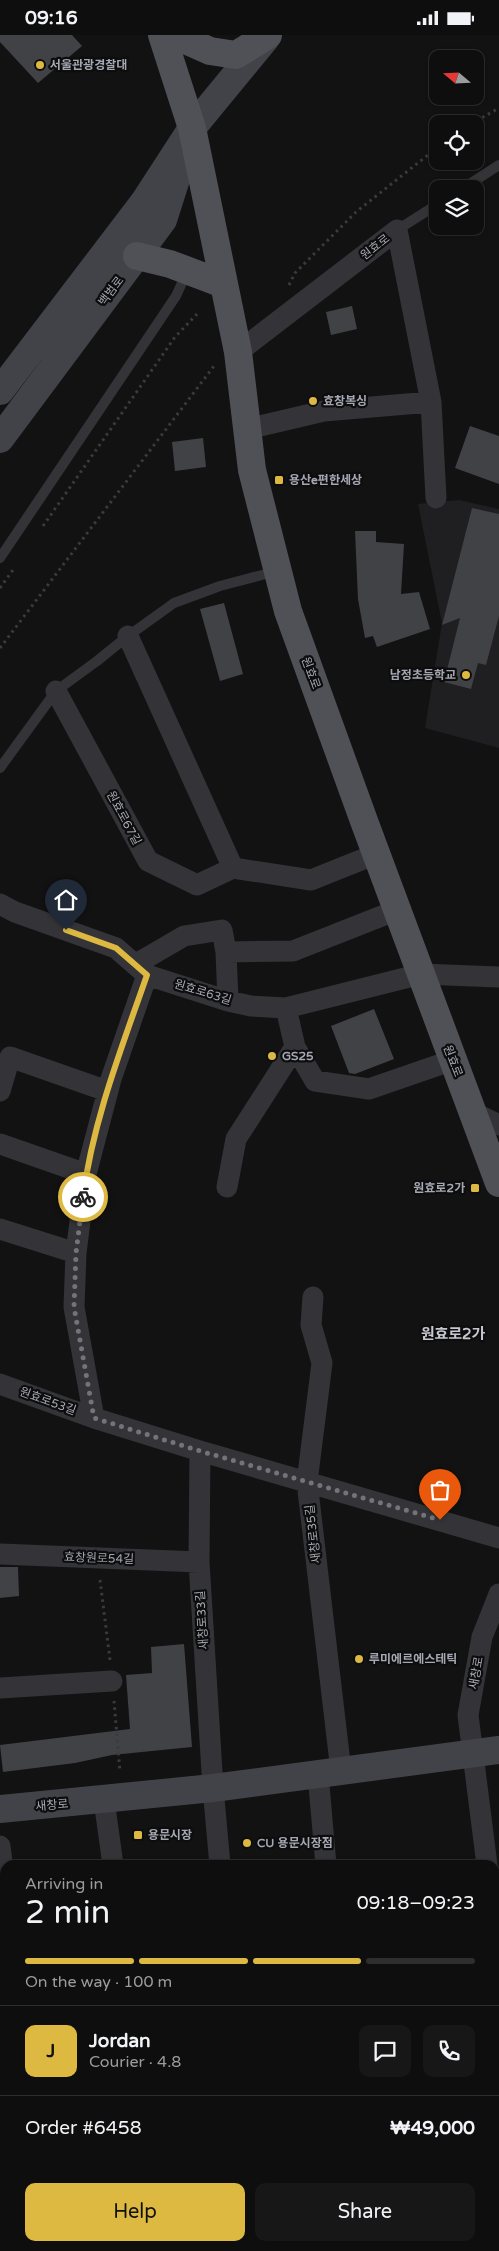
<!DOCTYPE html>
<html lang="en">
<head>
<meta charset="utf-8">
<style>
  :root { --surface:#0e0e0e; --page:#171717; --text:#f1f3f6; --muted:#9b9c9e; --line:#2e2e2e; --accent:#ddb941 }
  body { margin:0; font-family:"Varela Round","Noto Sans KR",sans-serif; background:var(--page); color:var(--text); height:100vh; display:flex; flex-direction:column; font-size:19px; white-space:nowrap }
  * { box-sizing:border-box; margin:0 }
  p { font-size:16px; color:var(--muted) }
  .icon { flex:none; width:28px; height:28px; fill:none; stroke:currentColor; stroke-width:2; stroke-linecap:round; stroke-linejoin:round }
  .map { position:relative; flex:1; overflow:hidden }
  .panel { position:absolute; left:0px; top:1825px; width:500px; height:391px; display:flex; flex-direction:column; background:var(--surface); border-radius:15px 15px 0 0; box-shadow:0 1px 4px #0004,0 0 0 1px var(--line) }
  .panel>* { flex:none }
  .needle { width:32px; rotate:289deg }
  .controls { position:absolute; left:429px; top:15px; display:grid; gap:10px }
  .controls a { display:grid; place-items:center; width:55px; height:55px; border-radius:10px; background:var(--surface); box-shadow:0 1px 4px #0004,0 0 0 1px var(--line); font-size:25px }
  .pin { position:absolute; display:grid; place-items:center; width:42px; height:42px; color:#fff; margin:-51px -21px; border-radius:50% 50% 50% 0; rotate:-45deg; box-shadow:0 0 5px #0007 }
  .pin .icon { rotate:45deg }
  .courier { position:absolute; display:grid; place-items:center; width:50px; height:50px; margin:-25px; border:4px solid #ddb941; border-radius:50%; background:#fff; color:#222; box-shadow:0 1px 6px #0007 }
  .summary em { font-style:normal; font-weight:600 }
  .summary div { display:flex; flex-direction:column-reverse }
  .summary { display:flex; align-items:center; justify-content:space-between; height:85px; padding:0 25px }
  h1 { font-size:32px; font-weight:600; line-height:38px }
  .bar { display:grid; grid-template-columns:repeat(4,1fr); gap:8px 5px; align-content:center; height:60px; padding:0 25px }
  .bar i { height:6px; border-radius:4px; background:var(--line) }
  .bar .selected { background:var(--accent) }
  .bar p { grid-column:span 4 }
  .line { display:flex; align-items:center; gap:12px; padding:0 25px; border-top:1px solid var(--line) }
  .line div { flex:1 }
  .round { display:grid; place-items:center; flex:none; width:52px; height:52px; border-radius:10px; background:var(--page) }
  .primary-button { display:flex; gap:10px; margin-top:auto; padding:10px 25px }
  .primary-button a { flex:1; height:58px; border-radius:10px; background:var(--accent); color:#111; font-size:20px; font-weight:600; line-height:58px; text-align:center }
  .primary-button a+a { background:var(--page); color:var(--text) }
  .status { display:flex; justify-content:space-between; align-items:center; height:35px; padding:0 25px; background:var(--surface); direction:ltr }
  .status svg { height:14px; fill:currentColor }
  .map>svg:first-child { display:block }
  .built { fill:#1f1e20 }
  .building { fill:#414246 }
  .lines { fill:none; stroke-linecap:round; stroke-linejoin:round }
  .path { stroke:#3a3b3f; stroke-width:3; stroke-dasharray:2.5 4; stroke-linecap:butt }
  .lane { stroke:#343438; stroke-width:10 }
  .street { stroke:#343438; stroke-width:21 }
  .secondary { stroke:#424348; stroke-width:28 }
  .primary { stroke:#505157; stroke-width:28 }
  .done { stroke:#72747a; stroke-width:5; stroke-dasharray:0 9 }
  .route { stroke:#ddb941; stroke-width:6 }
  .poi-dot { fill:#ddb941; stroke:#0d0d0e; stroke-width:2 }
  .labels { text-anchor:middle; stroke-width:4.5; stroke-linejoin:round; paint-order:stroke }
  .poi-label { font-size:12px; font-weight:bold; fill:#a5a8b2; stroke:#0d0d0e; text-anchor:start }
  .street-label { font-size:12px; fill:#a5a8b2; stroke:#0d0d0e }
  .quarter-label { font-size:15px; font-weight:bold; fill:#c6c7cf; stroke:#0d0d0e }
</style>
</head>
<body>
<div class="status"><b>09:16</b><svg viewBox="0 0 49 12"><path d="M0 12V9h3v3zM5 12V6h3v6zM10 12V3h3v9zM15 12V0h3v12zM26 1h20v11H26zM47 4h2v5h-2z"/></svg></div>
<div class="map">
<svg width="499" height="2216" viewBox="0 0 499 2216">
  <rect width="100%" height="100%" fill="#121213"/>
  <path class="built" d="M459 465 499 474V713L425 693 442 588 418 469Z"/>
  <path class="building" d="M0 0H72L82 11 38 48 0 7Z
    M352 271 357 294 331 300 326 277Z
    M470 391 499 401V449L455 433Z
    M203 403 206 432 175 436 172 407Z
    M472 473 499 479V581L486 630 478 628 471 654 444 647 460 583 442 590Z
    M355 496H376V507L404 509 401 559 419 557 430 594 377 612 373 601 365 603 358 564Z
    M224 568 243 639 220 646 200 574Z
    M374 974 394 1024 355 1039 349 1038 331 991Z
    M0 1532H18L19 1561 0 1563Z
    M184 1609 192 1712 112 1720 75 1728 3 1737 0 1710 130 1694 126 1640 152 1638 151 1612Z"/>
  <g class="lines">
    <path class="path" d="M471 89 499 73
      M289 250 295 238 356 177 438 112
      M43 491 175 302 197 279
      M0 553 13 535
      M0 613 214 331
      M100 1545 110 1625
      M114 1666 120 1737"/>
    <path class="lane" d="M462 154 499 130
      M397 195 438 169
      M0 523 176 261 187 237
      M0 733 56 656 97 626 128 601 174 568 220 551 277 536"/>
    <path class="street" d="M238 317 397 195 431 367 436 463
      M247 394 324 376 431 367
      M56 656 148 826 197 850 233 833 128 601
      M233 833 311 845 376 819
      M0 869 15 877 116 913 147 940 228 966 251 971 286 973 421 939 499 942
      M226 917 293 916 397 875
      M136 929 184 901 222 895 226 917 228 966
      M286 973 295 1012 315 1046 369 1054 453 1025
      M0 1056 10 1022 107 1056
      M472 1077 499 1090
      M0 1109 86 1139
      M227 1152 236 1104 295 1012
      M0 1194 76 1218
      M313 1262 311 1290 322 1328 307 1447 341 1736
      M0 1349 94 1383 200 1416 499 1503
      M94 1383 74 1272 76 1218 86 1139 111 1044 147 940
      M200 1416 199 1527 213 1753 220 1830
      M0 1519 199 1527
      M0 1653 112 1646
      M318 1739 326 1830
      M104 1765 113 1830
      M0 1811 5 1850
      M487 1830 468 1680 482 1602 499 1559
      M495 1894 499 1912
      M0 1974 5 1973
      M0 2089 5 2087
      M0 2141 5 2139
      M384 2211 388 2216"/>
    <path class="secondary" d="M0 356 144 167 192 93 266 3
      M0 404 163 185 182 125
      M0 1774 213 1753 499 1715"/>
    <path class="primary" d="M162 0 192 93 238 317 252 435 288 576 364 786 499 1148
      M174 0 210 16 236 20 268 0
      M137 221 170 229 223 249"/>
  </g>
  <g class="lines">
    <path class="done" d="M83 1162 76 1218 74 1272 94 1383 200 1416 440 1485"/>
    <path class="route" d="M66 895 116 913 147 940C122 1012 93 1085 83 1162"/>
  </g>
  <g class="poi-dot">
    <circle cx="40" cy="30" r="5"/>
    <circle cx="313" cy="366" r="5"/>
    <rect x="274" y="440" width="10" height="10" rx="2.5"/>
    <circle cx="466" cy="640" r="5"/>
    <circle cx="272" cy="1021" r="5"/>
    <rect x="470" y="1148" width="10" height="10" rx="2.5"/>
    <circle cx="359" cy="1624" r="5"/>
    <rect x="133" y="1795" width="10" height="10" rx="2.5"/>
    <circle cx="247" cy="1808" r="5"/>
  </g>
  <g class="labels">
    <g class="poi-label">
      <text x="50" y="34">서울관광경찰대</text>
      <text x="323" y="370">효창복싱</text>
      <text x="289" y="449">용산e편한세상</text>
      <text x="456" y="644" text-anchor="end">남정초등학교</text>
      <text x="282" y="1025">GS25</text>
      <text x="465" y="1157" text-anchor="end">원효로2가</text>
      <text x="369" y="1628">루미에르에스테틱</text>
      <text x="148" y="1804">용문시장</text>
      <text x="257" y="1812">CU 용문시장점</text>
    </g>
    <g class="street-label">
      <text transform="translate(375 212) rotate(-38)" y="4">원효로</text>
      <text transform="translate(111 256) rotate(-53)" y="4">백범로</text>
      <text transform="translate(311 638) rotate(70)" y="4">원효로</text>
      <text transform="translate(124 783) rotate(62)" y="4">원효로67길</text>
      <text transform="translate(203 957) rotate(17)" y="4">원효로63길</text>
      <text transform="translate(453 1026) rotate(69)" y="4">원효로</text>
      <text transform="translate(48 1366) rotate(20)" y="4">원효로53길</text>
      <text transform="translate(313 1499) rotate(-97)" y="4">새창로35길</text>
      <text transform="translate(99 1523) rotate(2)" y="4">효창원로54길</text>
      <text transform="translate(202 1585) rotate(-94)" y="4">새창로33길</text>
      <text transform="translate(476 1638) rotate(-80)" y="4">새창로</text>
      <text transform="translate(52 1770) rotate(-5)" y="4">새창로</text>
    </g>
    <g class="quarter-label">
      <text x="453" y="1304">원효로2가</text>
    </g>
  </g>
</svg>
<div class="controls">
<a><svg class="needle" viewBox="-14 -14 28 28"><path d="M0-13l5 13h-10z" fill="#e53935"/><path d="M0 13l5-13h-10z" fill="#9b9c9e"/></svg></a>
<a><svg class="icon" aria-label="locate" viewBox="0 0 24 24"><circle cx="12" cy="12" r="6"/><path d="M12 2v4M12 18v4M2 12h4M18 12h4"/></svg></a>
<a><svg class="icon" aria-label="layers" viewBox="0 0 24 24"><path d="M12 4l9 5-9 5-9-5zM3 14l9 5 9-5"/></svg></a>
</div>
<div class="pin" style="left:440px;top:1485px;background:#ea580c"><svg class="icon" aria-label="bag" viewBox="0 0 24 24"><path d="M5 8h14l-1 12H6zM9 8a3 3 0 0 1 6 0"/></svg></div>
<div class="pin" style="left:66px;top:895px;background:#1f2937"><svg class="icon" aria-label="home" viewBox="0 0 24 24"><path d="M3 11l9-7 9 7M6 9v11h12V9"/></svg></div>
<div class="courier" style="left:83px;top:1162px"><svg class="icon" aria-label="bike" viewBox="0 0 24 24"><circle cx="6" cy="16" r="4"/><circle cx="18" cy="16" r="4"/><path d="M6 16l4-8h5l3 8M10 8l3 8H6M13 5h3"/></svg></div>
<section class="panel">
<div class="summary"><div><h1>2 min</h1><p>Arriving in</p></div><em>09:18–09:23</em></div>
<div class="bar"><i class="selected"></i><i class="selected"></i><i class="selected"></i><i></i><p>On the way · 100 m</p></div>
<div class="line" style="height:90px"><b class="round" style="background:var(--accent);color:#111">J</b><div><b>Jordan</b><p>Courier · 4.8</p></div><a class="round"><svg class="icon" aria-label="chat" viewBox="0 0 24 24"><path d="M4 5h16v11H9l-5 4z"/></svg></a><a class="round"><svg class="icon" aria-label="phone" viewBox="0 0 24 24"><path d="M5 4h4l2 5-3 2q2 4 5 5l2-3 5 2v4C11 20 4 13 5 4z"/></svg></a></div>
<div class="line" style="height:65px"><div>Order #6458</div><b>₩49,000</b></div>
<div class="primary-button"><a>Help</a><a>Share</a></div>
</section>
</div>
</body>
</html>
